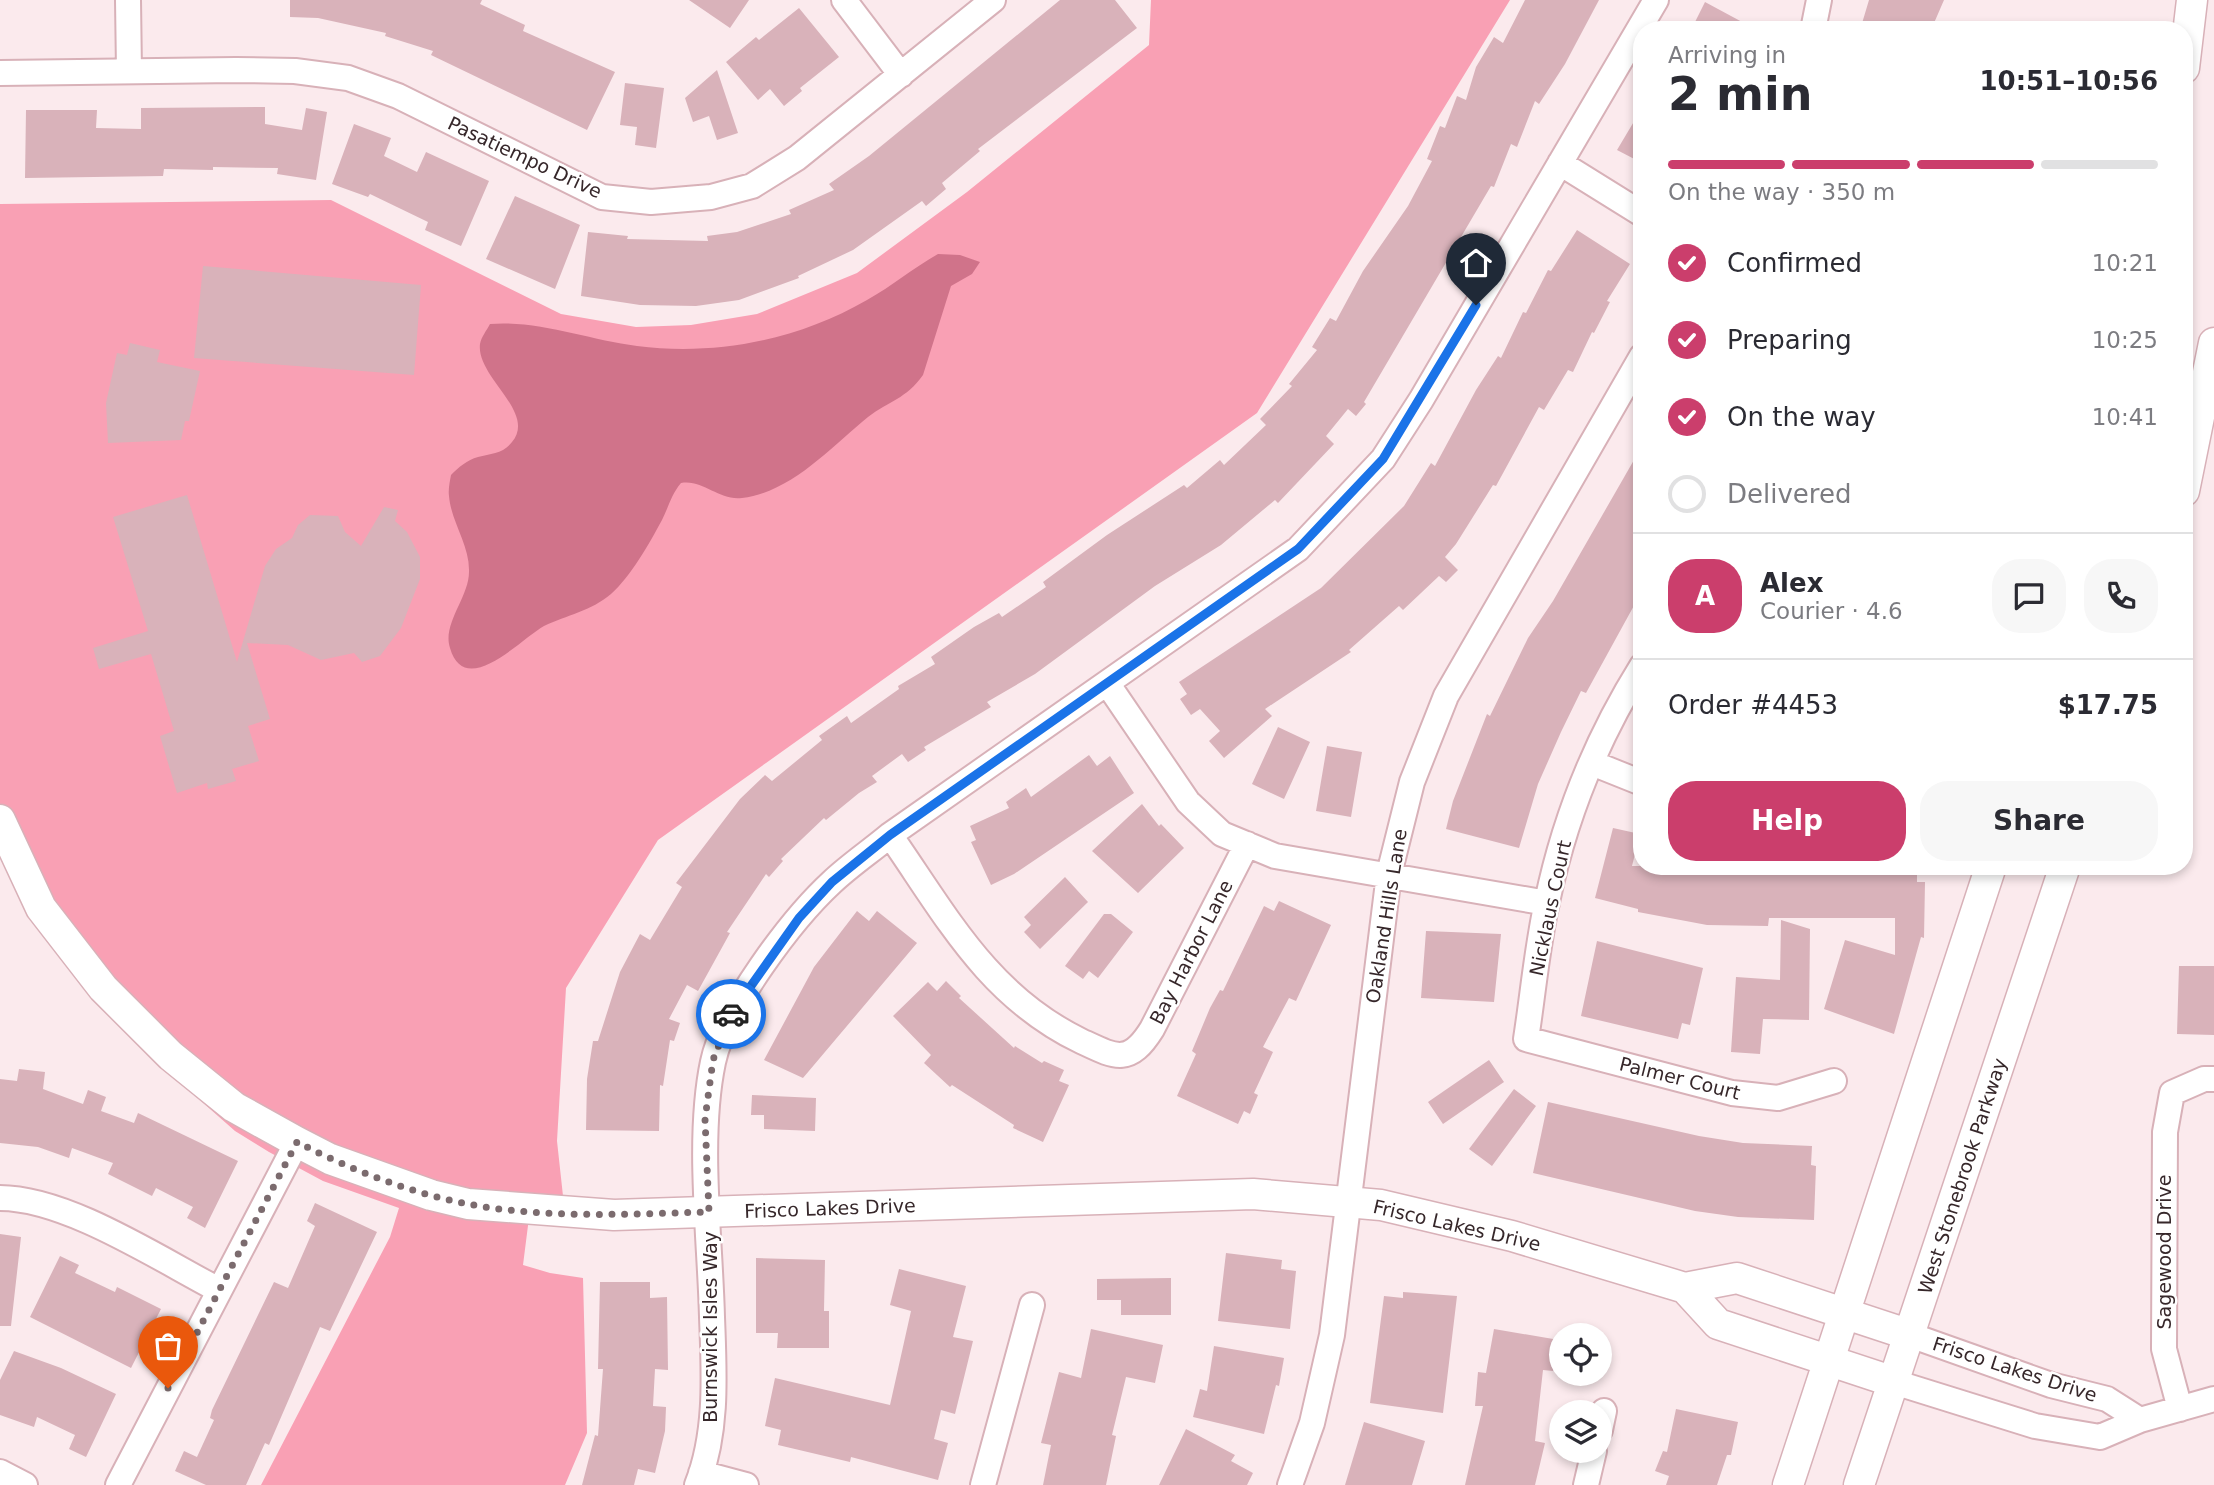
<!DOCTYPE html>
<html lang="en">
<head>
<meta charset="utf-8">
<style>
  :root { --surface:#fff; --page:#f7f7f7; --text:#2b2b33; --muted:#7c7c81; --line:#e1e1e2; --accent:#cb3e6c }
  body { margin:0; font-family:"DejaVu Sans",sans-serif; background:var(--page); color:var(--text); height:100vh; display:flex; flex-direction:column; font-size:26px; white-space:nowrap }
  * { box-sizing:border-box; margin:0 }
  p { font-size:23px; color:var(--muted) }
  .icon { flex:none; width:38px; height:38px; fill:none; stroke:currentColor; stroke-width:2; stroke-linecap:round; stroke-linejoin:round }
  .map { position:relative; flex:1; overflow:hidden }
  .details { position:absolute; left:1633px; top:21px; width:560px; height:854px; display:flex; flex-direction:column; background:var(--surface); border-radius:28px; box-shadow:0 4px 10px #0003 }
  .details>* { flex:none }
  .tools { position:absolute; left:1549px; top:1323px; display:grid; gap:14px }
  .tools a { display:grid; place-items:center; width:63px; height:63px; border-radius:50%; background:var(--surface); box-shadow:0 4px 10px #0003; font-size:35px }
  .pin { position:absolute; display:grid; place-items:center; width:60px; height:60px; color:#fff; margin:-72px -30px; border-radius:50% 50% 50% 0; rotate:-45deg; box-shadow:0 0 7px #0007 }
  .pin .icon { rotate:45deg }
  .courier { position:absolute; display:grid; place-items:center; width:70px; height:70px; margin:-35px; border:5px solid #1a73e8; border-radius:50%; background:#fff; color:#222; box-shadow:0 2px 9px #0007 }
  .overview em { font-style:normal; font-weight:700 }
  .overview div { display:flex; flex-direction:column-reverse }
  .overview { display:flex; align-items:center; justify-content:space-between; height:119px; padding:0 35px }
  h1 { font-size:46px; font-weight:700; line-height:52px }
  .bar { display:grid; grid-template-columns:repeat(4,1fr); gap:10px 7px; align-content:center; height:84px; padding:0 35px }
  .bar i { height:9px; border-radius:5px; background:var(--line) }
  .bar .on { background:var(--accent) }
  .bar p { grid-column:span 4 }
  .line { display:flex; align-items:center; gap:18px; padding:0 35px; border-top:2px solid var(--line) }
  .line div { flex:1 }
  .round { display:grid; place-items:center; flex:none; width:74px; height:74px; border-radius:28px; background:var(--page) }
  ol { padding:0 35px; list-style:none }
  li { display:flex; align-items:center; gap:21px; height:77px }
  li p { margin-inline-start:auto }
  li .icon { padding:7px; border-radius:50%; background:var(--accent); color:#fff; stroke-width:4 }
  li:last-child { color:var(--muted) }
  li i { width:38px; height:38px; border:4px solid var(--line); border-radius:50% }
  .action { display:flex; gap:14px; margin-top:auto; padding:14px 35px }
  .action a { flex:1; height:80px; border-radius:28px; background:var(--accent); color:#fff; font-size:28px; font-weight:700; line-height:80px; text-align:center }
  .action a+a { background:var(--page); color:var(--text) }
  .map>svg:first-child { display:block }
  .green { fill:#f9a0b4 }
  .water { fill:#d0738a }
  .building { fill:#d9b2ba }
  .lines { fill:none; stroke-linecap:round; stroke-linejoin:round }
  .minor-casing { stroke:#d8b1b8; stroke-width:28 }
  .tertiary-casing { stroke:#d8b1b8; stroke-width:33 }
  .minor { stroke:#fff; stroke-width:24 }
  .tertiary { stroke:#fff; stroke-width:30 }
  .done { stroke:#7b6b6e; stroke-width:7; stroke-dasharray:0 12.6 }
  .route { stroke:#1a73e8; stroke-width:9 }
  .labels { text-anchor:middle; stroke-width:5; stroke-linejoin:round; paint-order:stroke }
  .street-label { font-size:19px; fill:#36272a; stroke:#fff }
</style>
</head>
<body>
<div class="map">
<svg width="2214" height="1485" viewBox="0 0 2214 1485">
  <rect width="100%" height="100%" fill="#fbeaed"/>
  <path class="green" d="M1151 0H1510L1257 413 658 840 566 988 557 1141 563 1196 532 1194 523 1265 550 1273 583 1278 587 1433 565 1485H261L390 1237 399 1208 323 1181 269 1152 235 1131 184 1086 93 1000 35 920 0 848V204L331 200 561 314 636 327 691 325 757 314 857 273 967 192 1149 45Z"/>
  <path class="water" d="M938 254 960 255 980 262 972 274 951 286 923 375C906 399 889 401 868 417 831 447 792 492 742 498 719 501 703 479 681 483 671 495 669 506 662 520 649 544 631 576 611 594 591 611 567 615 544 626 522 638 465 700 450 648 442 624 469 597 469 572 470 545 451 522 449 496 448 489 450 481 451 475 459 467 467 460 478 457 491 453 503 454 512 442 537 412 476 377 480 344 481 337 487 330 490 324 539 320 589 340 637 346 716 356 798 340 867 300 892 286 913 268 938 254Z"/>
  <path class="building" d="M290 0H482L480 4 525 25 523 31 615 72 587 130 431 55 433 51 385 36 386 33 318 18 290 17Z
    M689 0H749L730 28Z
    M1060 0H1115L1137 28 978 149 980 151 942 183 946 189 926 206 922 201 853 250 798 276 799 278 739 300 696 306 640 305 581 296 588 232 628 236 627 239 708 241 707 236 737 232 791 214 789 210 834 190 829 184 869 156Z
    M1525 0H1599L1565 64 1539 104 1535 101 1517 147 1511 144 1494 187 1491 186 1364 402 1366 404 1356 416 1348 409 1326 436 1334 444 1278 503 1275 500 1221 545 1155 586 1035 674 987 702 991 707 924 747 926 750 908 762 902 754 872 776 877 782 859 793 826 820 824 818 781 859 783 861 769 877 766 874 727 932 730 933 698 991 687 985 669 1019 680 1023 674 1041 670 1040 663 1086 660 1085 659 1131 586 1130 587 1079 593 1041H598L620 972 640 934 650 940 682 887 676 883 740 799 765 775 772 781 822 740 819 736 847 716 851 723 899 689 898 686 935 664 931 657 974 627 999 613 1002 617 1046 587 1043 582 1107 535 1184 485 1187 488 1220 460 1224 465 1266 425 1260 419 1292 386 1289 384 1317 350 1312 347 1330 318 1336 321 1363 271 1408 206 1432 161 1427 159 1440 126 1445 128 1457 96 1466 100 1476 67 1494 37 1503 43Z
    M1869 0H1944L1931 30H1860Z
    M1705 2 1757 30H1711L1695 22Z
    M799 8 839 57 800 88 802 91 784 106 770 89 758 100 726 62 756 37 759 40Z
    M717 70 738 133 717 140 709 116 693 122 685 98Z
    M625 83 664 88 656 148 635 145 637 127 620 125Z
    M265 107V124L302 130 306 108 327 112 316 180 277 174 278 168 213 167V170L164 169 163 176 25 178 26 110H97L96 128 141 129V108Z
    M1642 108V163L1617 150Z
    M354 124 391 138 384 156 417 172 426 152 489 181 461 246 425 230 428 222 370 194 368 197 332 184Z
    M515 196 580 225 555 289 486 259Z
    M1577 230 1630 264 1607 301 1610 302 1594 333 1592 332 1573 372 1568 370 1544 410 1539 407 1496 486 1493 485 1456 544 1445 557 1458 570 1446 582 1439 576 1403 610 1399 606 1349 650 1351 652 1265 709 1272 716 1224 758 1209 741 1220 731 1200 709 1191 715 1180 699 1187 694 1179 682 1321 588 1404 506 1431 463 1435 466 1476 390 1498 356 1501 358 1523 312 1526 313 1548 270 1551 271Z
    M203 266 421 285 414 375 194 358Z
    M130 343 160 350 157 362 200 371 189 421H185L181 440 108 443 106 403 117 353 127 355Z
    M1642 446V591L1586 693 1581 691 1561 732 1538 784 1519 848 1446 829 1453 801 1487 714 1490 716 1528 638 1553 601Z
    M187 495 237 662 265 566 276 549 292 538 298 525 310 515 338 516 345 532 361 546 384 507 398 510 395 521 407 532 420 557V579L401 628 380 656 362 662 354 653 321 660 288 645 247 643 270 719 248 726 259 761 232 769 236 781 208 789 207 783 177 793 160 736 174 731 151 654 99 669 93 648 148 631 113 517Z
    M1278 727 1310 742 1284 799 1252 784Z
    M1327 746 1362 752 1351 817 1316 811Z
    M1089 755 1097 766 1110 756 1134 793 1014 874 991 885 971 842 976 840 970 826 1009 808 1006 802 1026 788 1031 797Z
    M1142 804 1159 826 1161 824 1184 848 1138 893 1092 851Z
    M1613 828 1640 834 1632 866H1917V882H1925L1924 938 1921 937 1894 1034 1824 1009 1845 940 1895 955V918H1769L1768 926 1707 925 1638 912V909L1595 898Z
    M1065 877 1088 902 1040 949 1024 932 1031 925 1024 917Z
    M1279 901 1331 925 1296 1001 1289 998 1263 1047 1273 1052 1254 1093 1258 1095 1250 1114 1244 1111 1238 1124 1177 1096 1196 1054 1192 1051 1210 1008 1220 990 1223 991 1264 906 1274 911Z
    M857 911 869 921 877 911 917 943 803 1078 764 1060 814 967Z
    M1104 914H1111L1133 932 1098 978 1089 971 1083 979 1065 966Z
    M1781 920 1810 929 1809 1020 1763 1019 1760 1054 1731 1052 1736 977 1780 980Z
    M1426 931 1501 934 1494 1002 1421 998Z
    M1597 941 1703 968 1690 1025 1682 1023 1678 1039 1581 1016Z
    M2179 966H2214V1035L2177 1034Z
    M946 981 961 996 959 998 1014 1048 1015 1046 1042 1063 1044 1061 1064 1070 1059 1081 1069 1085 1043 1142 1013 1128 1014 1125 952 1085 950 1087 924 1063 931 1055 893 1016 928 982 937 991Z
    M1489 1060 1504 1082 1443 1124 1428 1102Z
    M19 1069 45 1072 43 1089 83 1104 88 1090 106 1097 101 1111 134 1123 138 1113 238 1161 205 1228 187 1218 193 1207 156 1188 152 1196 108 1174 113 1163 72 1148 69 1158 38 1147 0 1143V1079L17 1081Z
    M1514 1089 1536 1106 1492 1166 1469 1149Z
    M752 1095 816 1098 815 1131 764 1129V1115H751Z
    M1548 1102 1699 1136 1743 1143 1812 1146 1811 1165 1816 1166 1814 1220 1738 1217 1695 1211 1533 1173Z
    M315 1203 377 1232 330 1331 320 1327 269 1445 265 1443 246 1485H206L175 1471 184 1451 197 1457 214 1420 210 1418 212 1410 274 1282 288 1288 315 1226 307 1221Z
    M0 1234 21 1237 11 1326H0Z
    M1226 1253 1282 1260 1281 1269 1296 1271 1290 1329 1218 1321Z
    M60 1256 79 1265 75 1273 115 1292 117 1287 161 1309 131 1368 30 1317Z
    M756 1258 825 1260 824 1311H829V1348H777L778 1333H756Z
    M899 1269 966 1286 953 1337 973 1341 955 1414 941 1410 934 1439 948 1443 938 1480 851 1457 850 1462 778 1445 781 1430 765 1426 775 1378 890 1405 911 1311 890 1305Z
    M1171 1278V1315H1121V1300H1097V1279Z
    M600 1282H650V1298L667 1297 668 1370 655 1369 653 1406 666 1407 665 1431 655 1473 638 1469 634 1485H582L595 1435 598 1436 603 1369H598Z
    M1403 1292 1457 1296 1443 1413 1370 1403 1384 1296 1403 1298Z
    M1091 1329 1163 1345 1155 1383 1126 1377 1112 1435 1116 1436 1106 1485H1043L1051 1445 1041 1443 1059 1372 1081 1378Z
    M1494 1329 1559 1340 1553 1371 1543 1370 1535 1441 1545 1443 1535 1485H1465L1483 1406H1475L1478 1372 1486 1373Z
    M1214 1346 1284 1358 1279 1386 1276 1385 1264 1434 1193 1417 1200 1389 1207 1391Z
    M14 1351 61 1368 116 1394 86 1457 69 1449 75 1435 37 1417 34 1427 0 1415V1380Z
    M1676 1409 1738 1422 1731 1455H1727L1717 1485H1666L1669 1476 1655 1471 1663 1451 1667 1452Z
    M1364 1422 1425 1441 1412 1485H1345Z
    M1186 1429 1235 1455 1231 1461 1253 1473 1247 1485H1159Z"/>
  <g class="lines">
    <defs>
      <path id="minor" d="M128 0 129 71
        M844 0 901 75
        M1813 30 1819 0
        M0 73 236 70 295 71 348 78 398 96 602 197 651 202 711 197 752 186 797 158 993 0
        M1560 163 1642 214
        M1642 666C1597 738 1564 820 1547 902 1537 947 1533 994 1526 1039L1732 1093 1778 1098 1834 1081
        M1107 683 1188 802 1222 834 1275 856 1547 903
        M1592 763 1642 783
        M890 835C947 917 988 996 1081 1041 1115 1057 1129 1066 1152 1029L1247 844
        M0 1198C67 1198 159 1259 219 1290
        M1910 1335 2051 1385 2107 1399 2140 1420
        M1894 1382 2035 1426 2100 1437 2140 1420 2214 1399
        M2180 1409 2164 1349 2165 1132 2172 1093 2204 1079H2214
        M1600 1430 1604 1411
        M0 1472 25 1485
        M701 1473 746 1485
        M118 1485 297 1142
        M697 1485C718 1432 714 1372 712 1317 710 1238 697 1138 713 1062 724 1009 792 919 832 882 850 865 871 851 890 835L1298 549 1383 459 1421 400 1656 0
        M983 1485 1032 1305
        M1290 1485 1312 1423 1332 1335 1389 874 1412 782 1446 696 1642 356
        M1586 1485 1594 1451"/>
      <path id="tertiary" d="M2184 68 2192 0
        M2184 491 2214 343
        M0 820 41 908 103 988 171 1056 234 1107 297 1142 330 1159 431 1195 468 1204 614 1215 1253 1194 1381 1205 1512 1236 1685 1288 1737 1278 1910 1335
        M1685 1288 1718 1324 1894 1382
        M1788 1485 1991 866
        M1859 1485 2065 866"/>
    </defs>
    <use href="#minor" class="minor-casing"/>
    <use href="#tertiary" class="tertiary-casing"/>
    <use href="#minor" class="minor"/>
    <use href="#tertiary" class="tertiary"/>
  </g>
  <g class="lines">
    <path class="done" d="M168 1388 297 1142C349 1169 410 1193 468 1204 546 1219 630 1214 709 1212L705 1119 713 1060 731 1014"/>
    <path class="route" d="M731 1014 799 918 832 882 890 835 1298 549 1383 459 1476 305"/>
  </g>
  <g class="labels">
    <g class="street-label">
      <text transform="translate(525 157) rotate(25)" y="7">Pasatiempo Drive</text>
      <text transform="translate(1550 908) rotate(-78)" y="7">Nicklaus Court</text>
      <text transform="translate(1386 916) rotate(-81)" y="7">Oakland Hills Lane</text>
      <text transform="translate(1191 952) rotate(-63)" y="7">Bay Harbor Lane</text>
      <text transform="translate(1680 1078) rotate(14)" y="7">Palmer Court</text>
      <text transform="translate(1962 1176) rotate(-72)" y="7">West Stonebrook Parkway</text>
      <text transform="translate(830 1208) rotate(-2)" y="7">Frisco Lakes Drive</text>
      <text transform="translate(1457 1225) rotate(13)" y="7">Frisco Lakes Drive</text>
      <text transform="translate(2164 1252) rotate(-90)" y="7">Sagewood Drive</text>
      <text transform="translate(710 1327) rotate(-90)" y="7">Burnswick Isles Way</text>
      <text transform="translate(2015 1369) rotate(18)" y="7">Frisco Lakes Drive</text>
    </g>
  </g>
</svg>
<div class="tools">
<a><svg class="icon" aria-label="locate" viewBox="0 0 24 24"><circle cx="12" cy="12" r="6"/><path d="M12 2v4M12 18v4M2 12h4M18 12h4"/></svg></a>
<a><svg class="icon" aria-label="layers" viewBox="0 0 24 24"><path d="M12 4l9 5-9 5-9-5zM3 14l9 5 9-5"/></svg></a>
</div>
<div class="pin" style="left:168px;top:1388px;background:#ea580c"><svg class="icon" aria-label="bag" viewBox="0 0 24 24"><path d="M5 8h14l-1 12H6zM9 8a3 3 0 0 1 6 0"/></svg></div>
<div class="pin" style="left:1476px;top:305px;background:#1f2937"><svg class="icon" aria-label="home" viewBox="0 0 24 24"><path d="M3 11l9-7 9 7M6 9v11h12V9"/></svg></div>
<div class="courier" style="left:731px;top:1014px"><svg class="icon" aria-label="car" viewBox="0 0 24 24"><path d="M5 17H2v-5l4-1 3-4h7l3 4 3 1v5h-3M9 17h6M6 11h13"/><circle cx="7" cy="17" r="2"/><circle cx="17" cy="17" r="2"/></svg></div>
<section class="details">
<div class="overview"><div><h1>2 min</h1><p>Arriving in</p></div><em>10:51–10:56</em></div>
<div class="bar"><i class="on"></i><i class="on"></i><i class="on"></i><i></i><p>On the way · 350 m</p></div>
<ol>
<li><svg class="icon" aria-label="check" viewBox="0 0 24 24"><path d="M5 12l5 5 9-10"/></svg>Confirmed<p>10:21</p></li>
<li><svg class="icon" aria-label="check" viewBox="0 0 24 24"><path d="M5 12l5 5 9-10"/></svg>Preparing<p>10:25</p></li>
<li><svg class="icon" aria-label="check" viewBox="0 0 24 24"><path d="M5 12l5 5 9-10"/></svg>On the way<p>10:41</p></li>
<li><i></i>Delivered</li>
</ol>
<div class="line" style="height:126px"><b class="round" style="background:var(--accent);color:#fff">A</b><div><b>Alex</b><p>Courier · 4.6</p></div><a class="round"><svg class="icon" aria-label="chat" viewBox="0 0 24 24"><path d="M4 5h16v11H9l-5 4z"/></svg></a><a class="round"><svg class="icon" aria-label="phone" viewBox="0 0 24 24"><path d="M5 4h4l2 5-3 2q2 4 5 5l2-3 5 2v4C11 20 4 13 5 4z"/></svg></a></div>
<div class="line" style="height:91px"><div>Order #4453</div><b>$17.75</b></div>
<div class="action"><a>Help</a><a>Share</a></div>
</section>
</div>
</body>
</html>
